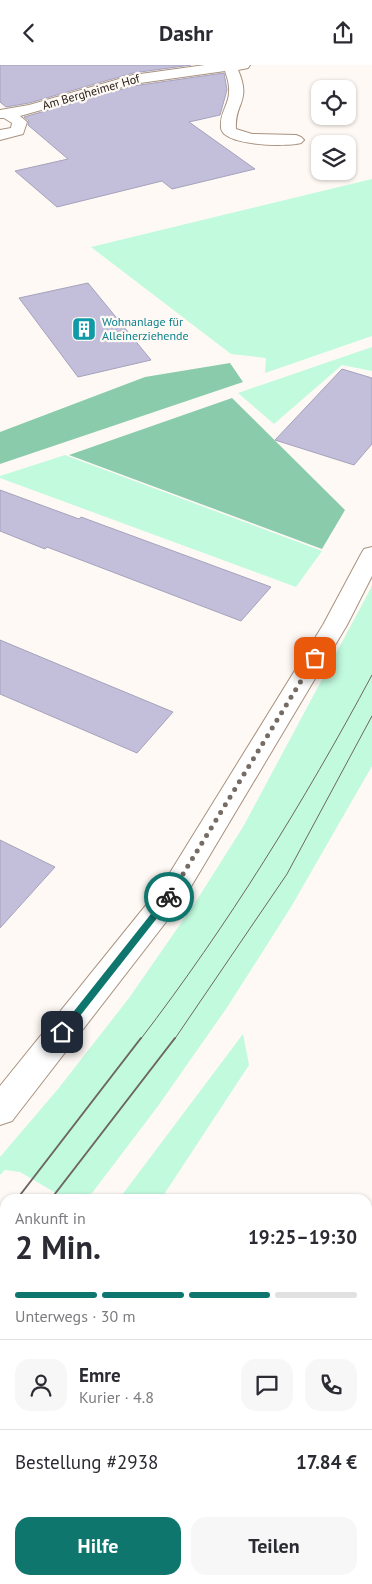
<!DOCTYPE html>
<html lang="de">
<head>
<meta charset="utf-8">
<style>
  :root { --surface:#fff; --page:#f7f7f7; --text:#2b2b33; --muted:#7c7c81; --line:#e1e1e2; --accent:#0f766e }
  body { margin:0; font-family:"PT Sans",sans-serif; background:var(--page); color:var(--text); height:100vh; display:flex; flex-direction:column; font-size:19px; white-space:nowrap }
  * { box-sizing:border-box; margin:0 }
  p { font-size:16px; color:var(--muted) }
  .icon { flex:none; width:28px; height:28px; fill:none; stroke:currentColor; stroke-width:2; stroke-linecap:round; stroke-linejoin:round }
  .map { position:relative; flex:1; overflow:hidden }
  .details { position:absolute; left:0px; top:1129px; width:372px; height:391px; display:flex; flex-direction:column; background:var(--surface); border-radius:15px 15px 0 0; box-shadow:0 1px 4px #0004 }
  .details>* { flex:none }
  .controls { position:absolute; left:311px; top:15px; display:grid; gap:10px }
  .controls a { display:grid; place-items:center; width:45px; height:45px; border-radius:10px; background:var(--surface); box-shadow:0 1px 4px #0004; font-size:25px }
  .pin { position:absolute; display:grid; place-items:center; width:42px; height:42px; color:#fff; margin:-21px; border-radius:10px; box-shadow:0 2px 8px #0006 }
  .courier { position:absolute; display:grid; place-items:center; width:50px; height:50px; margin:-25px; border:4px solid #0f766e; border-radius:50%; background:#fff; color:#222; box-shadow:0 1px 6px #0007 }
  .overview em { font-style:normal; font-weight:600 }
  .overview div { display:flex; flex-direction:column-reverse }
  .overview { display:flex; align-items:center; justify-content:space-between; height:85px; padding:0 15px }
  h1 { font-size:32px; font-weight:600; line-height:38px }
  .bar { display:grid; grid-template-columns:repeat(4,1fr); gap:8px 5px; align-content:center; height:60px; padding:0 15px }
  .bar i { height:6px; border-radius:4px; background:var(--line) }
  .bar .on { background:var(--accent) }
  .bar p { grid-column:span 4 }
  .line { display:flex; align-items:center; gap:12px; padding:0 15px; border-top:1px solid var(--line) }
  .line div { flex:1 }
  .round { display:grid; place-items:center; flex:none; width:52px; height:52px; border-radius:15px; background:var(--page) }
  .button { display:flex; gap:10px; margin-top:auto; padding:10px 15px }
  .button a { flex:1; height:58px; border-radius:15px; background:var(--accent); color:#fff; font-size:20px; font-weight:600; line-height:58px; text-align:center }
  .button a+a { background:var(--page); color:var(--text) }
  header { display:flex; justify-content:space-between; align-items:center; height:65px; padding:0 15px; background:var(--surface); font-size:22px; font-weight:600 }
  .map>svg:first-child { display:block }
  .green { fill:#c2fade }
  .forest { fill:#8acbac }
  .building { fill:#c3bfdb; stroke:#a5a2bc }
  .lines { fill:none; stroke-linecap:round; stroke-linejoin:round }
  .minor-casing { stroke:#a9927f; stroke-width:2 }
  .major-casing { stroke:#a9927f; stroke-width:2 }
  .minor { fill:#fff; fill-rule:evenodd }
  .major { fill:#fff; fill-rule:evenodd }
  .tram-far1 { stroke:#6e665f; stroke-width:1 }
  .tram { stroke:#6e665f; stroke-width:2 }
  .route { fill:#0f766e }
  .done { stroke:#746c65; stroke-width:5; stroke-dasharray:0 9 }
  .labels { text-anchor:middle; stroke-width:4.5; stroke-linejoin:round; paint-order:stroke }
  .far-street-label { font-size:12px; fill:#292018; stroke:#fef9f4 }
  .far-culture-label { font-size:12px; fill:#0d838f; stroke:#fef9f4; text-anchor:start }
</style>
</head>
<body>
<header><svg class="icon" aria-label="back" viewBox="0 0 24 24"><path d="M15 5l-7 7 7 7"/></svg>Dashr<svg class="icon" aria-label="share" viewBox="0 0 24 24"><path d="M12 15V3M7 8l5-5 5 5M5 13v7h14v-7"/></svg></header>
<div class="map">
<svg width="372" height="1519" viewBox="0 0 372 1519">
  <rect width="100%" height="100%" fill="#fef9f4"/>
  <path class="green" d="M372 114V271L265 308 266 293 231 289 91 182Z
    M372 282V306L342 300 274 359 238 328Z
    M65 390 322 486 296 522 0 413V411Z
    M372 521V701L291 842 228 941 158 1041 92 1128 74 1134H66L20 1107 5 1105 0 1110V1092L58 1024 129 933 195 838 243 762Z
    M243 969 249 1000 161 1134H119Z
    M0 1441 5 1447V1515H54L57 1519H0Z"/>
  <path class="forest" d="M230 298 243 317 0 399V367L145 312Z
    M232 333 345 445 322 484 69 390Z"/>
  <path class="building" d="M0 0H191L133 8 29 38 6 42 0 37Z
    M224 8 227 25 220 50 189 57 255 104 172 124 162 116 57 142 15 106 68 94 28 60 29 56 24 52 133 21Z
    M88 218 151 295 78 312 19 233Z
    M342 304 372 313V379L354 400 275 375Z
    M0 425 79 454 81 452 271 522 241 556 47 482 45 484 0 466Z
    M0 575 91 613 173 647 137 688 0 629Z
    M0 775 55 802 0 863Z"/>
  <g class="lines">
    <defs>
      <path id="minor" d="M205 0H250L248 3 238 5C252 37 234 38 236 64L252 69 296 70 301 72 304 75 301 78C287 82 223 81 221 63 219 41 237 38 225 6L133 19 20 51 27 57 23 69 0 75V65L11 63 12 58 4 53H0V45L29 40 133 10Z"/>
      <path id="major" d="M372 482V511L347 560 183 835 12 1056 0 1060V1021L163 819 323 560 361 489 364 484Z"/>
    </defs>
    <use href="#minor" class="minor-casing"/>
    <use href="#major" class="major-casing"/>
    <use href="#minor" class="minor"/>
    <use href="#major" class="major"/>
    <path class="tram-far1" d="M140 975C228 860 304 737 372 610
      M174 975 287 809 372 651"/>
    <path class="tram" d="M17 1134 141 973
      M51 1134 175 973
      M0 1154 5 1148
      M0 1198 5 1192"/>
  </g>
  <path class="route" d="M169 829 173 832 172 834 65 970H59V965L166 830Z"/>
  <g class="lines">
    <path class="done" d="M169 832 315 593"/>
  </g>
  <defs>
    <symbol id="building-square" viewBox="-11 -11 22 22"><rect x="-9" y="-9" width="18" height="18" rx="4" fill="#0f9aa8" stroke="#fef9f4"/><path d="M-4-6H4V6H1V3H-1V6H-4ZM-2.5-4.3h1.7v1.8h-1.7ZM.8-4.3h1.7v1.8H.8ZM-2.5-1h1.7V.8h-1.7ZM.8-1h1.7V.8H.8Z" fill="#fff"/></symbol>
  </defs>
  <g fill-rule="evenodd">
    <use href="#building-square" x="70" y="250" width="28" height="28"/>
  </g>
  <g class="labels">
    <g class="far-street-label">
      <text transform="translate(91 27) rotate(-16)" y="4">Am Bergheimer Hof</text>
    </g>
    <g class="far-culture-label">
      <text x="102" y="261">Wohnanlage für<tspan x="102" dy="14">Alleinerziehende</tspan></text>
    </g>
  </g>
</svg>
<div class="controls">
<a><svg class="icon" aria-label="locate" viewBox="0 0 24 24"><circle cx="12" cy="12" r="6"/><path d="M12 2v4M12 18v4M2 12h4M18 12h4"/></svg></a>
<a><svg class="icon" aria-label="layers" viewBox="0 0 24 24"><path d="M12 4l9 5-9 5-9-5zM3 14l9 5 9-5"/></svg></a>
</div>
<div class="pin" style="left:315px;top:593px;background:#ea580c"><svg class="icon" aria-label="bag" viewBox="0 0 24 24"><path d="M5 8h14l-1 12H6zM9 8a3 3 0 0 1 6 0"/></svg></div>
<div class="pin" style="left:62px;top:967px;background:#1f2937"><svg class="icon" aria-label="home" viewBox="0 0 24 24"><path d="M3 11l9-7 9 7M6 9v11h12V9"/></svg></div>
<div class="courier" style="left:169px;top:832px"><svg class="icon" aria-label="bike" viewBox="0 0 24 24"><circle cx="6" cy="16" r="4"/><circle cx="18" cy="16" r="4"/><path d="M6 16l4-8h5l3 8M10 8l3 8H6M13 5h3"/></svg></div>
<section class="details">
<div class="overview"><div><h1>2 Min.</h1><p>Ankunft in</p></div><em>19:25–19:30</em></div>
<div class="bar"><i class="on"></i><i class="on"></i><i class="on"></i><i></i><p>Unterwegs · 30 m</p></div>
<div class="line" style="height:90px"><a class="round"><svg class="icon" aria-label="person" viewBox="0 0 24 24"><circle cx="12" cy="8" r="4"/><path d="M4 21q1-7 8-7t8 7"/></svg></a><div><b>Emre</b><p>Kurier · 4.8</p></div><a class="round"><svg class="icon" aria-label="chat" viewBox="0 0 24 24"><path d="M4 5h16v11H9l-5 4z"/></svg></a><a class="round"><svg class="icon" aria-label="phone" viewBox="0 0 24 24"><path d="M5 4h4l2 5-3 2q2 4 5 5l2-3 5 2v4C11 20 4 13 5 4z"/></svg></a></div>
<div class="line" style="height:65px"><div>Bestellung #2938</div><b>17.84 €</b></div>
<div class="button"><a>Hilfe</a><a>Teilen</a></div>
</section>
</div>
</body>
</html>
